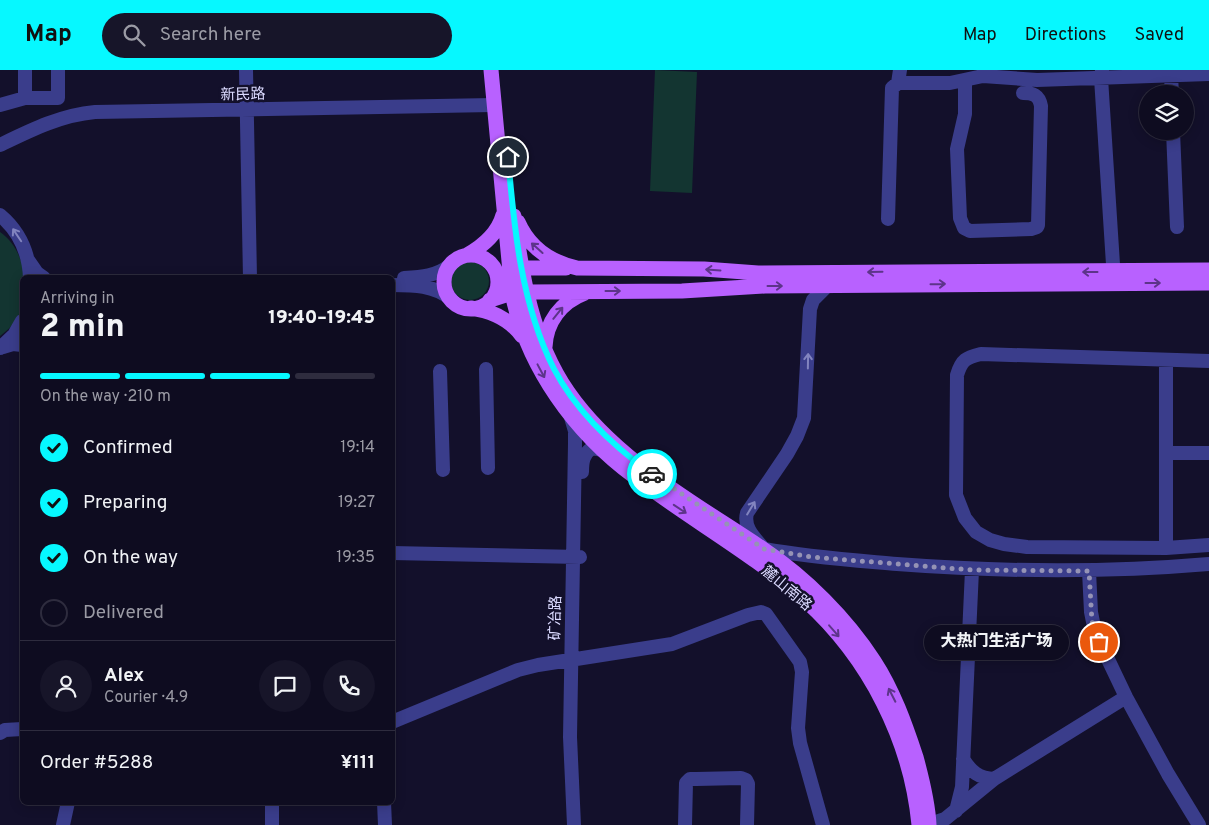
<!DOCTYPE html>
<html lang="en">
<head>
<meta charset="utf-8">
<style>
  :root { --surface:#0e0c20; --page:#171529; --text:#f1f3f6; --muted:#9b9ba5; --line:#2e2c3e; --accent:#06f8ff }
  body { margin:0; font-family:Overpass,"Noto Sans SC",sans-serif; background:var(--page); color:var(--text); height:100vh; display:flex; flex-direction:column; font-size:19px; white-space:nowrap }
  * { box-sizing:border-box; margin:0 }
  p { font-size:16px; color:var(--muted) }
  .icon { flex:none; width:28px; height:28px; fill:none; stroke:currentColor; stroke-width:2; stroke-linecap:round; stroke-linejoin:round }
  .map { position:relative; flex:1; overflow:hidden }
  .details { position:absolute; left:20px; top:205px; width:375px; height:530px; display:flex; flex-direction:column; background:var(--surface); border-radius:8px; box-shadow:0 2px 12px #0003,0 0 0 1px var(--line) }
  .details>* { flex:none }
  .buttons { position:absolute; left:1139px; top:15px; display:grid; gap:10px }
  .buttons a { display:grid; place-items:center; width:55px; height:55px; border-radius:50%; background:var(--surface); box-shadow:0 2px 12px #0003,0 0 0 1px var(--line); font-size:25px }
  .pin { position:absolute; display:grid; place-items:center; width:42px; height:42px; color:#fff; margin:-21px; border:2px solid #fff; border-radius:50%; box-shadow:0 1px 5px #0007 }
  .courier { position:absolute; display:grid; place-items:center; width:50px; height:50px; margin:-25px; border:4px solid #06f8ff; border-radius:50%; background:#fff; color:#222; box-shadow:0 1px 6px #0007 }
  .bubble { position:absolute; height:35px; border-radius:18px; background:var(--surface); box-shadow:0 2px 12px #0003,0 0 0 1px var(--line); font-size:16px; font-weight:800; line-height:35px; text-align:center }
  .overview em { font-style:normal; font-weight:800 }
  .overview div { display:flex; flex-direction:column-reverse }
  .overview { display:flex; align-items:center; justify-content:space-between; height:85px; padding:0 20px }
  h1 { font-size:32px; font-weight:800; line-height:38px }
  .bar { display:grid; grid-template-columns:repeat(4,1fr); gap:8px 5px; align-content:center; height:60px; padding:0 20px }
  .bar i { height:6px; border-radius:4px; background:var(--line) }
  .bar .active { background:var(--accent) }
  .bar p { grid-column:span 4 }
  .line { display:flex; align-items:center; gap:12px; padding:0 20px; border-top:1px solid var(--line) }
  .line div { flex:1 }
  .round { display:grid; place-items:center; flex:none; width:52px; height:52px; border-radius:26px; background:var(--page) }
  ol { padding:0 20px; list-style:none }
  li { display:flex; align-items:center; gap:15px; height:55px }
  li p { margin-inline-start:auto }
  li .icon { padding:5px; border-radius:50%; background:var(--accent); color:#111; stroke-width:4 }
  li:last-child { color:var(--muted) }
  li i { width:28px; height:28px; border:2px solid var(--line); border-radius:50% }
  header { display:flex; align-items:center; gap:30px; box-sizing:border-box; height:70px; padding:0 25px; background:var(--accent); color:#111 }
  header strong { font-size:24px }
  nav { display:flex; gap:28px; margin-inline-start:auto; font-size:18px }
  .search { width:350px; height:45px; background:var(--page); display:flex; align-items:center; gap:12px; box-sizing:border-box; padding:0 18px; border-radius:28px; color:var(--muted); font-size:19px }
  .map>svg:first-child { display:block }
  .green { fill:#133531 }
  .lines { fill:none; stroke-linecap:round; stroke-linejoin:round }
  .minor { stroke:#3a3d8b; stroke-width:14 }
  .major { stroke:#b861ff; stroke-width:15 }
  .oneway { stroke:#8284bf }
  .oneway2 { stroke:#5d348a }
  .done { stroke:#9593b5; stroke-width:5; stroke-dasharray:0 9 }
  .route { stroke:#06f8ff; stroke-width:6 }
  .labels { text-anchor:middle; stroke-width:5; stroke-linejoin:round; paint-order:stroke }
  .street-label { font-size:15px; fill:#dbdaff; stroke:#13102b }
</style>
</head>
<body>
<header>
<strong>Map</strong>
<div class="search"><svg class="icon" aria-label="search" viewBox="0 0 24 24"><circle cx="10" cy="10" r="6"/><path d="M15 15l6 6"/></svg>Search here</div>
<nav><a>Map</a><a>Directions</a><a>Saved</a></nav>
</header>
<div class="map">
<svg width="1209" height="755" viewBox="0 0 1209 755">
  <rect width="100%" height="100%" fill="#13102b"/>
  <path class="green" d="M655 0 697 2 692 123 650 121Z
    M0 162C16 173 21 189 26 207L22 208C22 236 25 248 0 266Z
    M451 211a19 19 0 1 1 38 0a19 19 0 1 1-38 0Z"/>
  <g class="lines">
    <path class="minor" d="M25 0V28
      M246 0 250 208
      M1102 0 1101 8 1114 210
      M1171 6 1172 24
      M965 10V44L957 79 960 148 964 158 970 161 1031 159 1037 157 1038 155 1041 36C1039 25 1033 23 1023 23
      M898 13H950L983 6 1037 10 1209 4
      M0 35 25 28H58V0
      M1173 61 1177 157
      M0 75C31 60 61 45 95 42L493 35
      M0 145C19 161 29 183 30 208
      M888 149 892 18 898 13 900 0
      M28 190 37 203 44 208
      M404 208C421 207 437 206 450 195
      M392 215C414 215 434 215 451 229
      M827 216 813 230 810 239 804 348 797 366 787 384 747 443C743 458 755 468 764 479 808 487 852 490 897 494 1002 502 1104 503 1209 494
      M3 277 13 274 22 275
      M0 278 14 265 22 251
      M1166 290V478
      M1209 291 981 284C966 288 962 289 957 305L956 425 965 448 976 462 990 470 1004 474 1027 477 1166 478 1209 475
      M486 299 488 398
      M440 301 443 400
      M570 344 575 361V373L570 667 574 755
      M1166 383H1209
      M582 402C582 392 583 384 592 378L603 380
      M392 483 580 487
      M1089 501 1091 542 1095 562 1126 627 1168 704 1199 755
      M392 652 518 600 538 595 672 574 748 545 761 542 766 544 800 592 802 602 798 658 800 673 823 755
      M0 663 5 660 22 659
      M963 689C971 702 979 708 994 709
      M272 732V755
      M384 732 385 755
      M956 741 962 717 972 500
      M919 754 936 752 945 749 994 709 1126 627
      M63 755 68 732
      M685 755 686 713 690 709H696L741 708 746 710 748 714 747 755"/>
    <path class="major" d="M491 0 512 223C527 297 575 363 635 407 691 450 754 484 806 531 869 588 911 670 919 755
      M514 146C522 207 532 270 568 322 616 391 695 433 763 479 806 508 846 548 874 591 893 620 905 654 916 687 922 709 928 732 929 755
      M518 152C529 177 550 192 577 198L704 199 758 203 1209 200
      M467 185C483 176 498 163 503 145
      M444 212a27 27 0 1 1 54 0a27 27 0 1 1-54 0Z
      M514 198H566
      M490 230 512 223 527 222 682 221 765 216 1209 213
      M471 238C491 241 510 249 522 266
      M545 277C546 252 561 232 585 223"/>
  </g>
  <defs><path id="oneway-shaft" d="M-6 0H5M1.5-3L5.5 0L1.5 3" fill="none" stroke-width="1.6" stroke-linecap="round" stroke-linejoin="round" transform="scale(1.25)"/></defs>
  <g class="oneway">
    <use href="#oneway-shaft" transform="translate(17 165) rotate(-124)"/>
    <use href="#oneway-shaft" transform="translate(808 291) rotate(-89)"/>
    <use href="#oneway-shaft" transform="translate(751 438) rotate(-59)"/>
  </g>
  <g class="oneway2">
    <use href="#oneway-shaft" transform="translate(537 178) rotate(-138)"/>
    <use href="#oneway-shaft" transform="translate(713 200) rotate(-176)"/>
    <use href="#oneway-shaft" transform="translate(875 202) rotate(179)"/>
    <use href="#oneway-shaft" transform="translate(1090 202) rotate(180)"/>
    <use href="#oneway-shaft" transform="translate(1153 213)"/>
    <use href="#oneway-shaft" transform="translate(938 214) rotate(-1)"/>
    <use href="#oneway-shaft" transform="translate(775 216)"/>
    <use href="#oneway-shaft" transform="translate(613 221)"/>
    <use href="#oneway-shaft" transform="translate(558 243) rotate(-51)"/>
    <use href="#oneway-shaft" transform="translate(541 301) rotate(62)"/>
    <use href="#oneway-shaft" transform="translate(680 439) rotate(34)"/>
    <use href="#oneway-shaft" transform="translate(834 561) rotate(49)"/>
    <use href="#oneway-shaft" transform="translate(892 625) rotate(-117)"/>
  </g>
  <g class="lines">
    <path class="done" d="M652 404 764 479 811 487 972 500 1089 501 1092 552 1099 572"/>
    <path class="route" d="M508 87C514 158 521 234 554 299 576 341 613 376 652 404"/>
  </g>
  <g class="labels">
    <g class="street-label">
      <text transform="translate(243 24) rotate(-1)" y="5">新民路</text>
      <text transform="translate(787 518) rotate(40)" y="5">麓山南路</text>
      <text transform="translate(555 548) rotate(-89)" y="5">矿冶路</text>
    </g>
  </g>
</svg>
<div class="buttons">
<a><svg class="icon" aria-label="layers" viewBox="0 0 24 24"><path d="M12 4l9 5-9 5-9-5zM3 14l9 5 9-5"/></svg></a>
</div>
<div class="pin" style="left:1099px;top:572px;background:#ea580c"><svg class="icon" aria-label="bag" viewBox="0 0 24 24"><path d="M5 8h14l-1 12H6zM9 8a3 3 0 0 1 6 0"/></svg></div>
<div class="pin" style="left:508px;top:87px;background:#1f2937"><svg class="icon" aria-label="home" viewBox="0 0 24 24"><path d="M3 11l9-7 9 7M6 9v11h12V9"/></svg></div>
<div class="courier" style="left:652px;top:404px"><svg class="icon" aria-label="car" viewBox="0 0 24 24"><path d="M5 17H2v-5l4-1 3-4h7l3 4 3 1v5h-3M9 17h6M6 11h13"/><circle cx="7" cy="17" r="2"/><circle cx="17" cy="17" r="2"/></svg></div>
<div class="bubble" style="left:924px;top:555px;width:145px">大热门生活广场</div>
<section class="details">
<div class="overview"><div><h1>2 min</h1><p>Arriving in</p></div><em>19:40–19:45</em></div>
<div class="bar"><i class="active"></i><i class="active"></i><i class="active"></i><i></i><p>On the way · 210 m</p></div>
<ol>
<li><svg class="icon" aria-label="check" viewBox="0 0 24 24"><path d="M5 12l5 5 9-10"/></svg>Confirmed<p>19:14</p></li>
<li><svg class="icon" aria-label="check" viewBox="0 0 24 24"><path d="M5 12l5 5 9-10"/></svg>Preparing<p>19:27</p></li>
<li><svg class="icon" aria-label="check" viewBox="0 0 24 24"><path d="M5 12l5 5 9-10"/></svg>On the way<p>19:35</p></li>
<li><i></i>Delivered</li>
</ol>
<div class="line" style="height:90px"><a class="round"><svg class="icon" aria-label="person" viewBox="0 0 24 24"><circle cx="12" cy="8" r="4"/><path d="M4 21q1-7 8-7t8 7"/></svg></a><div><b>Alex</b><p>Courier · 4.9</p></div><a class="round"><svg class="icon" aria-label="chat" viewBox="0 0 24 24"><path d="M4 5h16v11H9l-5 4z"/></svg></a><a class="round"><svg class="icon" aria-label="phone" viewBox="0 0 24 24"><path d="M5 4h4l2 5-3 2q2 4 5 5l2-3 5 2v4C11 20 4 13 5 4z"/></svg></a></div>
<div class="line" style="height:65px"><div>Order #5288</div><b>¥111</b></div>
</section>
</div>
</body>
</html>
